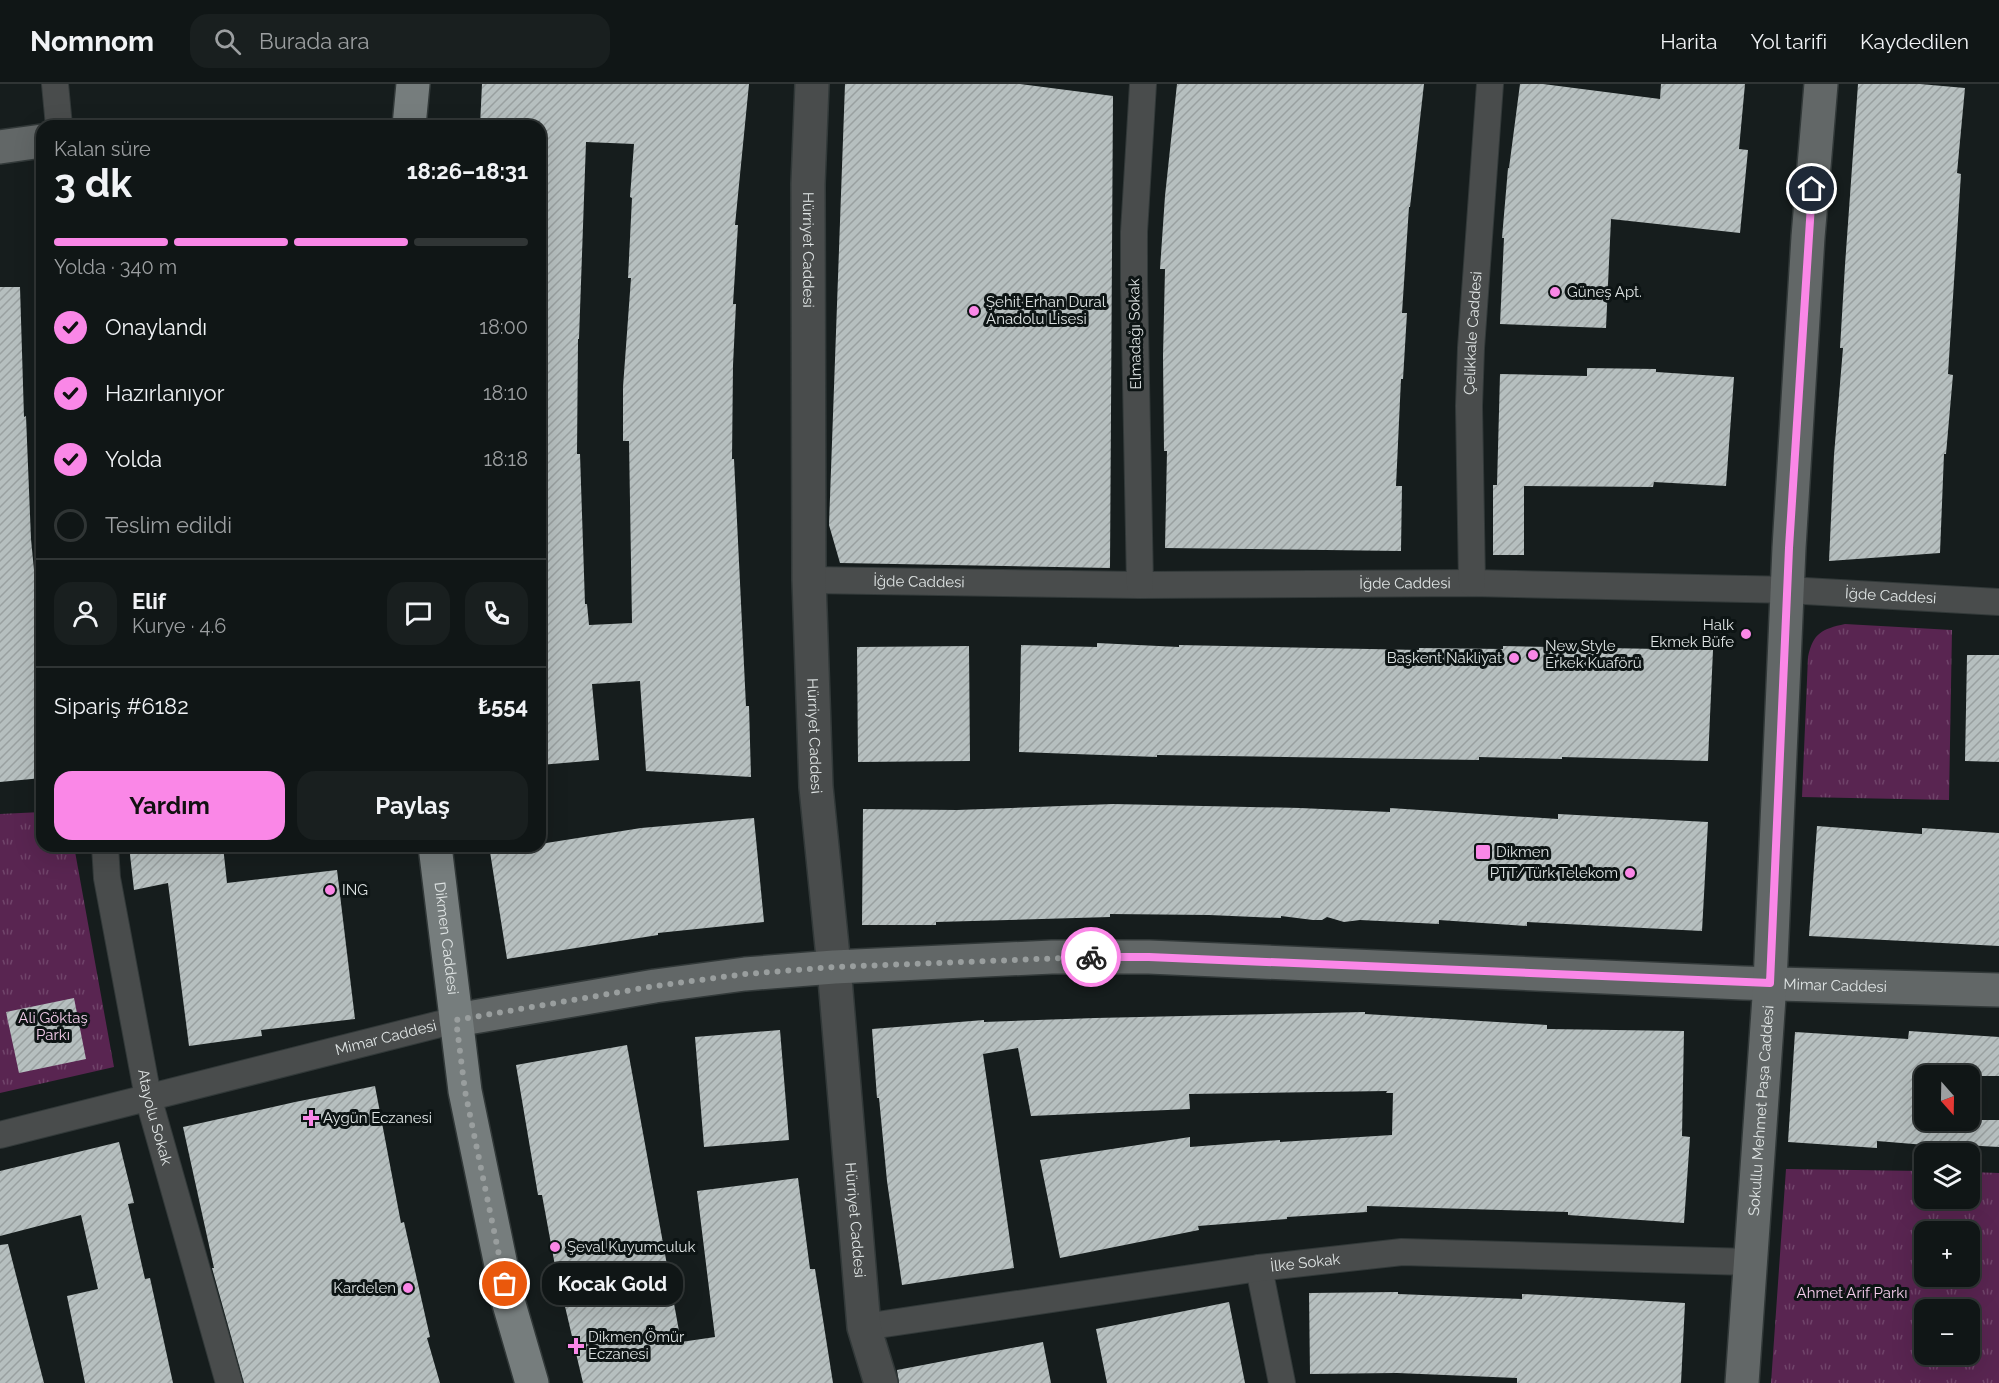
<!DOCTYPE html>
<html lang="tr">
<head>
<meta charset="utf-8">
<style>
  :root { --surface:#101616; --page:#191f1f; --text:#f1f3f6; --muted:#9c9fa1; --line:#303535; --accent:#fa87e7 }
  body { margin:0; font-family:Raleway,sans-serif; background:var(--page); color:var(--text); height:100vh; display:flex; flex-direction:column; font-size:22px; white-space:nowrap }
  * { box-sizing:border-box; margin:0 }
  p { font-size:20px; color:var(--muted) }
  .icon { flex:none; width:33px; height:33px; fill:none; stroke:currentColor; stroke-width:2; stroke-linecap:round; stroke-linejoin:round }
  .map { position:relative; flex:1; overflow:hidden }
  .side { position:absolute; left:36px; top:36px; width:510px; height:732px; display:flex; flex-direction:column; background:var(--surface); border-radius:18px; box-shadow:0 6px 24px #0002,0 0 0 2px var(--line) }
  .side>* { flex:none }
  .needle { width:39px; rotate:160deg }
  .controls { position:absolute; left:1914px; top:981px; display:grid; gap:12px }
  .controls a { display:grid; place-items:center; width:66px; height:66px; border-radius:12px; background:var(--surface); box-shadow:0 6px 24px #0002,0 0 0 2px var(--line); font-size:30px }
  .pin { position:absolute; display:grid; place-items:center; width:51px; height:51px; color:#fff; margin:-26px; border:3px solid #fff; border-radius:50%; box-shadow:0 2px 6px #0007 }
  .courier { position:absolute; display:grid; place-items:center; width:60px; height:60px; margin:-30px; border:4px solid #fa87e7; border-radius:50%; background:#fff; color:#222; box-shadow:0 2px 8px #0007 }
  .bubble { position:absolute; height:42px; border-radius:18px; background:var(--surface); box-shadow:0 6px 24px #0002,0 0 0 2px var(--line); font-size:20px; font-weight:700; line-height:42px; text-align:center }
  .summary em { font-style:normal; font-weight:700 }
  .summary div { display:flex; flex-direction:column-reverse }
  .summary { display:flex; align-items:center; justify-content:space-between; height:102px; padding:0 18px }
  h1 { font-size:39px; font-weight:700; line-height:45px }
  .bar { display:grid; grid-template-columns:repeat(4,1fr); gap:9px 6px; align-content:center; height:72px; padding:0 18px }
  .bar i { height:8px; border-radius:4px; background:var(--line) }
  .bar .selected { background:var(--accent) }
  .bar p { grid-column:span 4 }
  .line { display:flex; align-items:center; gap:15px; padding:0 18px; border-top:2px solid var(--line) }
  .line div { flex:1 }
  .round { display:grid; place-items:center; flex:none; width:63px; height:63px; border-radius:18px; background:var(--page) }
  ol { padding:0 18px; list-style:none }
  li { display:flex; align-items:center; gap:18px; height:66px }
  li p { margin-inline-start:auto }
  li .icon { padding:6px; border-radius:50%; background:var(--accent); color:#111; stroke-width:4 }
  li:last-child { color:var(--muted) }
  li i { width:33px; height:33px; border:3px solid var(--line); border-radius:50% }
  .primary-button { display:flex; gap:12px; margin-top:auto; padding:12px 18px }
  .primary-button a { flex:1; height:69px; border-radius:18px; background:var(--accent); color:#111; font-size:24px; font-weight:700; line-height:69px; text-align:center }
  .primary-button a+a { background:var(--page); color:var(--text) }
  header { display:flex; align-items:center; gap:36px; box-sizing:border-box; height:84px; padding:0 30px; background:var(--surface); border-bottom:2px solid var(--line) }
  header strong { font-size:28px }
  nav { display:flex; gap:33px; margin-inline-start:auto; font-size:21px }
  .search { width:420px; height:54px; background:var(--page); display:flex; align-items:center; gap:15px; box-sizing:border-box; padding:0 21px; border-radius:18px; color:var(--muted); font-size:22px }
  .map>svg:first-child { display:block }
  .grass { fill:url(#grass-tufts); fill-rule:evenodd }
  .building { fill:url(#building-hatch); fill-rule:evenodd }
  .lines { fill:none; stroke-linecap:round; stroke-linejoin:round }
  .minor-casing { stroke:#323939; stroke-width:28 }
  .tertiary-casing { stroke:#323939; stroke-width:36 }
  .secondary-casing { stroke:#323939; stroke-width:36 }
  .primary-casing { stroke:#323939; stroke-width:36 }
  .minor { stroke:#494c4c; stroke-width:26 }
  .tertiary { stroke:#494c4c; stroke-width:33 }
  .secondary { stroke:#626767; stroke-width:33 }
  .primary { stroke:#767d7d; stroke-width:33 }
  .done { stroke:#999e9e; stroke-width:6; stroke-dasharray:0 10.8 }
  .route { stroke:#fa87e7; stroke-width:8 }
  .poi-dot { fill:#fa87e7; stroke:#0d1414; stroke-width:2 }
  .labels { text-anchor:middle; stroke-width:6; stroke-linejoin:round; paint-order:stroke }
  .street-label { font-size:15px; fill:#dfe4e4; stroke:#0d1414 }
  .poi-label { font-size:15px; fill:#dfe4e4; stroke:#0d1414; text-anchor:start }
  .park-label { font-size:15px; fill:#f4cceb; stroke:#0d1414 }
</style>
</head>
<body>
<header>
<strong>Nomnom</strong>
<div class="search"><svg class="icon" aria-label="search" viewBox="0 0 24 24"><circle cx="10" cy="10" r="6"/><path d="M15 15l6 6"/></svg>Burada ara</div>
<nav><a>Harita</a><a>Yol tarifi</a><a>Kaydedilen</a></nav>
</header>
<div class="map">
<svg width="1999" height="1299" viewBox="0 0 1999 1299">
  <defs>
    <pattern id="grass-tufts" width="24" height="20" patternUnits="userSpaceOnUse" patternTransform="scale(1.5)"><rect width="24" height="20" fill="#592551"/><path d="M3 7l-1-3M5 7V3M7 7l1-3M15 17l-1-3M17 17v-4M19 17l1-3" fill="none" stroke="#70446a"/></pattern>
    <pattern id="building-hatch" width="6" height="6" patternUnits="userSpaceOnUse" patternTransform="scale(1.5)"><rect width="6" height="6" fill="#b6bfbf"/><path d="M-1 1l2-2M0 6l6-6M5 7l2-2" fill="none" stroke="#99a0a0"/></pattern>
  </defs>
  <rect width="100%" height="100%" fill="#161d1d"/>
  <path class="grass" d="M1845 540 1952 546 1949 716 1802 713 1808 573C1813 549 1822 545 1845 540Z
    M42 728V762H74L114 983 0 1009V730Z
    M1786 1085 1924 1087V1114H1970V1088L1999 1089V1299H1771ZM1924 1148H1970V1192H1924ZM1924 1226H1970V1270H1924Z"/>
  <path class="building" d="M482 0H749L735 141H738L733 220H736L733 281 732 375H734L746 622H749L751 693 646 687 640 597 592 600 599 676 540 681V42H480ZM586 58 634 60 630 113 632 114 628 194H631L623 303V357H629L632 539 589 541 587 520H585L580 370H577L578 255H579Z
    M845 0H1020L1113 12 1110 484 840 479 829 441Z
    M1177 0H1424L1410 123H1409L1402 229H1407L1403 295H1401L1396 402H1402L1401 467 1165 464 1167 367H1164L1163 272 1165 185H1160L1165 112Z
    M1520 0H1543L1660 15 1661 0H1745L1739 65 1748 66 1740 149 1611 135 1606 244 1500 240 1504 154H1502L1508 84H1509Z
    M1858 0H1920L1965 4 1957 89 1961 90 1948 290 1953 291 1946 370H1944L1940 469 1829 477 1834 371 1843 264H1840L1845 181Z
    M0 203H20L24 333 26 332 31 455 42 569V694L0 698Z
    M1587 284 1656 285V288L1734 293 1726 402 1654 398 1653 403 1524 402V471H1493V401H1497L1500 290 1587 292Z
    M1097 559 1179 563V561L1419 566V564L1503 565V562L1713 566 1708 677 1562 673V675L1479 673V676L1157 671V673L1019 668 1021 561 1097 563Z
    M969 562 970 677 858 678 857 563Z
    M1967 571H1999V678L1965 677Z
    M1113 720 1300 724 1390 728V724L1558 735V730L1708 738 1702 847 1527 838V842L1439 836V840L1360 836 1344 838 1327 833 1322 836H1313L1281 832V834L1209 831 1110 830V833L936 838V841H862L863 725 957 726Z
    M754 734 764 838 658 849V851L507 875 490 768 528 762H540V760L641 744Z
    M1817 742 1922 750V744L1999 749V862L1809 852Z
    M129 762H223L227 799 337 786 355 935 261 946 262 952 189 962 168 799 134 806Z
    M74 914 86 975 19 989 6 928Z
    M1365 928V930L1547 941V945L1684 947 1682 1052 1690 1053 1684 1139 1568 1131V1128L1367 1122V1128L1287 1133V1135L1198 1142 1199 1146 1060 1174 1040 1076 1190 1053V1063L1280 1056V1058L1392 1051 1393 1009H1386L1387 1007 1189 1010 1190 1025 1031 1032 1018 964 983 970 1014 1184 902 1201 887 1097 879 1014H877L872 945 984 936V938L1095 934Z
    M780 946 789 1056 704 1063 695 953Z
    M1909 947 1999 953V992H1924V1036H1999V1063L1962 1061V1064L1877 1057V1064L1788 1058 1795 948 1908 955Z
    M627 961 681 1258 715 1253 697 1107 798 1094 810 1185H815L833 1299H583L559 1197 558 1198 542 1111H538L516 981Z
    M375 1002 401 1139 404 1138 430 1253 427 1254 440 1299H244L212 1184H214L183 1043 295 1018Z
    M119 1058 134 1119 128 1120 145 1195 150 1194 173 1299H85L67 1212 98 1205 81 1131 0 1152V1087Z
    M8 1160 44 1299H0V1161Z
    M1398 1208V1210L1522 1215V1210L1685 1219 1681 1299H1517V1294L1397 1289 1310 1290 1309 1209Z
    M1229 1218 1245 1299H1107L1096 1245Z
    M1043 1258 1051 1299H899L897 1286Z"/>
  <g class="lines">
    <defs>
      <g id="minor">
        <path d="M55 0 59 42"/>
        <path id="s1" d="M809 496 1140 501 1472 499 1787 506 1999 518"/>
        <path id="s2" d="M1472 499 1469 322 1471 264 1490 0"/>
        <path d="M1140 501 1134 195V148L1143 0"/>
        <path id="s3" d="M105 762 107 794 148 1013 229 1299"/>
        <path id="s4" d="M0 1051 456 936"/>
        <path d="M1259 1184 1282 1299"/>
        <path id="s5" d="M864 1243 1259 1184 1402 1168 1749 1178"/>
      </g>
      <g id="tertiary">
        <path id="s6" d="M812 0 808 100 809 496 816 703 834 883 864 1243 881 1299"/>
      </g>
      <g id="secondary">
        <path d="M0 63 42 57"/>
        <path id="s7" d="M456 936 655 902 745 890 834 883 1052 873H1149L1743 899 1999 906"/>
        <path id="s8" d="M1742 1299 1770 899 1789 464 1808 153 1821 0"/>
      </g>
      <g id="primary">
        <path d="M409 42 413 0"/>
        <path id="s9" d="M435 762 465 1007 509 1220 532 1299"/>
      </g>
    </defs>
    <use href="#minor" class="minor-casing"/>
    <use href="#tertiary" class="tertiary-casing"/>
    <use href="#secondary" class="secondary-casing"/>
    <use href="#primary" class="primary-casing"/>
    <use href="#minor" class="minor"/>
    <use href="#tertiary" class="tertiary"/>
    <use href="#secondary" class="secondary"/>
    <use href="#primary" class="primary"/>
  </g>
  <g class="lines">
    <path class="done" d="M505 1200 465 1007 456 936 655 902 745 890 834 883 1091 873"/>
    <path class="route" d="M1091 873H1149L1770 899 1789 464 1812 105"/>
  </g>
  <g class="poi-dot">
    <circle cx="1555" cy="208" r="6"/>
    <circle cx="974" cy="227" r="6"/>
    <circle cx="1746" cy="550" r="6"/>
    <circle cx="1533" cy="571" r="6"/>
    <circle cx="1514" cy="574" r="6"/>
    <rect x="1475" y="760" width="16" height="16" rx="3"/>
    <circle cx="1630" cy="789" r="6"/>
    <circle cx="330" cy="806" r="6"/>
    <path d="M308 1025h6v6h6v6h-6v6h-6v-6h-6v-6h6z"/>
    <circle cx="555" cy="1163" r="6"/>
    <circle cx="408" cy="1204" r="6"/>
    <path d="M573 1253h6v6h6v6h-6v6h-6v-6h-6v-6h6z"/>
  </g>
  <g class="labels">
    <g class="street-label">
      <text dy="5" stroke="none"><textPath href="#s6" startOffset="166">Hürriyet Caddesi</textPath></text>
      <text dy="5" stroke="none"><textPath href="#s2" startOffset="250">Çelikkale Caddesi</textPath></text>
      <text transform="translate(1135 250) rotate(-91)" y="5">Elmadağı Sokak</text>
      <text dy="5" stroke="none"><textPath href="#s1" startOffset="110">İğde Caddesi</textPath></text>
      <text dy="5" stroke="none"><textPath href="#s1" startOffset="596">İğde Caddesi</textPath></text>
      <text dy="5" stroke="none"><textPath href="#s1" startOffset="1082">İğde Caddesi</textPath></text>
      <text dy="5" stroke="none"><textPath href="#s6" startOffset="652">Hürriyet Caddesi</textPath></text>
      <text dy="5" stroke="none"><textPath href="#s9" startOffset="93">Dikmen Caddesi</textPath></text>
      <text dy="5" stroke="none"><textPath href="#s7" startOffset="1384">Mimar Caddesi</textPath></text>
      <text dy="5" stroke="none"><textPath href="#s4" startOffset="398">Mimar Caddesi</textPath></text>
      <text dy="5" stroke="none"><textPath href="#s8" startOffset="273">Sokullu Mehmet Paşa Caddesi</textPath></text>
      <text dy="5" stroke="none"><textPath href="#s3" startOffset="276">Atayolu Sokak</textPath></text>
      <text dy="5" stroke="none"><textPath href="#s6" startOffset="1138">Hürriyet Caddesi</textPath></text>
      <text dy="5" stroke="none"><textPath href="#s5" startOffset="446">İlke Sokak</textPath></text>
    </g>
    <g class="poi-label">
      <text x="1567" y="213">Güneş Apt.</text>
      <text x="986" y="223">Şehit Erhan Dural<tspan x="986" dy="17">Anadolu Lisesi</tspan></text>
      <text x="1734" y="546" text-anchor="end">Halk<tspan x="1734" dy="17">Ekmek Büfe</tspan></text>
      <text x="1545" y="567">New Style<tspan x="1545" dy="17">Erkek Kuaförü</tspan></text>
      <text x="1502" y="579" text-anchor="end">Başkent Nakliyat</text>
      <text x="1496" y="773">Dikmen</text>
      <text x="1618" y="794" text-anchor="end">PTT/Türk Telekom</text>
      <text x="342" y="811">ING</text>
      <text x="323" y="1039">Aygün Eczanesi</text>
      <text x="567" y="1168">Şeval Kuyumculuk</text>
      <text x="396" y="1209" text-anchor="end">Kardelen</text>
      <text x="588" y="1258">Dikmen Ömür<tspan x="588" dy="17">Eczanesi</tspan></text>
    </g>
    <g class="park-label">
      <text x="53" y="939">Ali Göktaş<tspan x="53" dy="17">Parkı</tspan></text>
      <text x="1852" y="1214">Ahmet Arif Parkı</text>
    </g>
  </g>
</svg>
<div class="controls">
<a><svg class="needle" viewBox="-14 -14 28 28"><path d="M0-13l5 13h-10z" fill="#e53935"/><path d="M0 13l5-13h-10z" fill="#9c9fa1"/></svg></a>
<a><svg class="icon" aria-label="layers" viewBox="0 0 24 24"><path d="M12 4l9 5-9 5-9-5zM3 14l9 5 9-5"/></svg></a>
<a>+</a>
<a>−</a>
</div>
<div class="pin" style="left:505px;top:1200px;background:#ea580c"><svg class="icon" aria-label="bag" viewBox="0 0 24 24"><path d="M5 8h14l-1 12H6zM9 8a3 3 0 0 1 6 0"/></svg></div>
<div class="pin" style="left:1812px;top:105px;background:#1f2937"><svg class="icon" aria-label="home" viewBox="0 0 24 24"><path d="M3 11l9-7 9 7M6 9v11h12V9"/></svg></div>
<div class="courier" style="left:1091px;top:873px"><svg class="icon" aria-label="bike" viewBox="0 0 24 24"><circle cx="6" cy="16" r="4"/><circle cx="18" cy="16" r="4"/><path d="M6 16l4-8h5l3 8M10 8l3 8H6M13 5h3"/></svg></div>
<div class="bubble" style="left:542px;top:1179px;width:141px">Kocak Gold</div>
<section class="side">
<div class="summary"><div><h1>3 dk</h1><p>Kalan süre</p></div><em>18:26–18:31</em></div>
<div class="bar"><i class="selected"></i><i class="selected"></i><i class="selected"></i><i></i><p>Yolda · 340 m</p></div>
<ol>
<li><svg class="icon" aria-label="check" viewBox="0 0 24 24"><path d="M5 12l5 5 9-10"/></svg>Onaylandı<p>18:00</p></li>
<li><svg class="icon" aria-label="check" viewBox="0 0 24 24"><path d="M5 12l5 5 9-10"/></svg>Hazırlanıyor<p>18:10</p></li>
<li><svg class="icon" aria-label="check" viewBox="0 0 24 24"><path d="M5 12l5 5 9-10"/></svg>Yolda<p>18:18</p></li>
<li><i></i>Teslim edildi</li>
</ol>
<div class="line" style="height:108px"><a class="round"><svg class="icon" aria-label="person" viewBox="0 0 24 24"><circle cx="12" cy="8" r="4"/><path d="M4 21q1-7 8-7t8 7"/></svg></a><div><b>Elif</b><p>Kurye · 4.6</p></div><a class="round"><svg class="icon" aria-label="chat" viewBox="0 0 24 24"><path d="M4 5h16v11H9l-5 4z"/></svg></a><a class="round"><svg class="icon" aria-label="phone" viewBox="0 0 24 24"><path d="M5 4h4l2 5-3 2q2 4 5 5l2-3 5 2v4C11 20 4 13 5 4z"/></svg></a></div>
<div class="line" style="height:78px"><div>Sipariş #6182</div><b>₺554</b></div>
<div class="primary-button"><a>Yardım</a><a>Paylaş</a></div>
</section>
</div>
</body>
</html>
